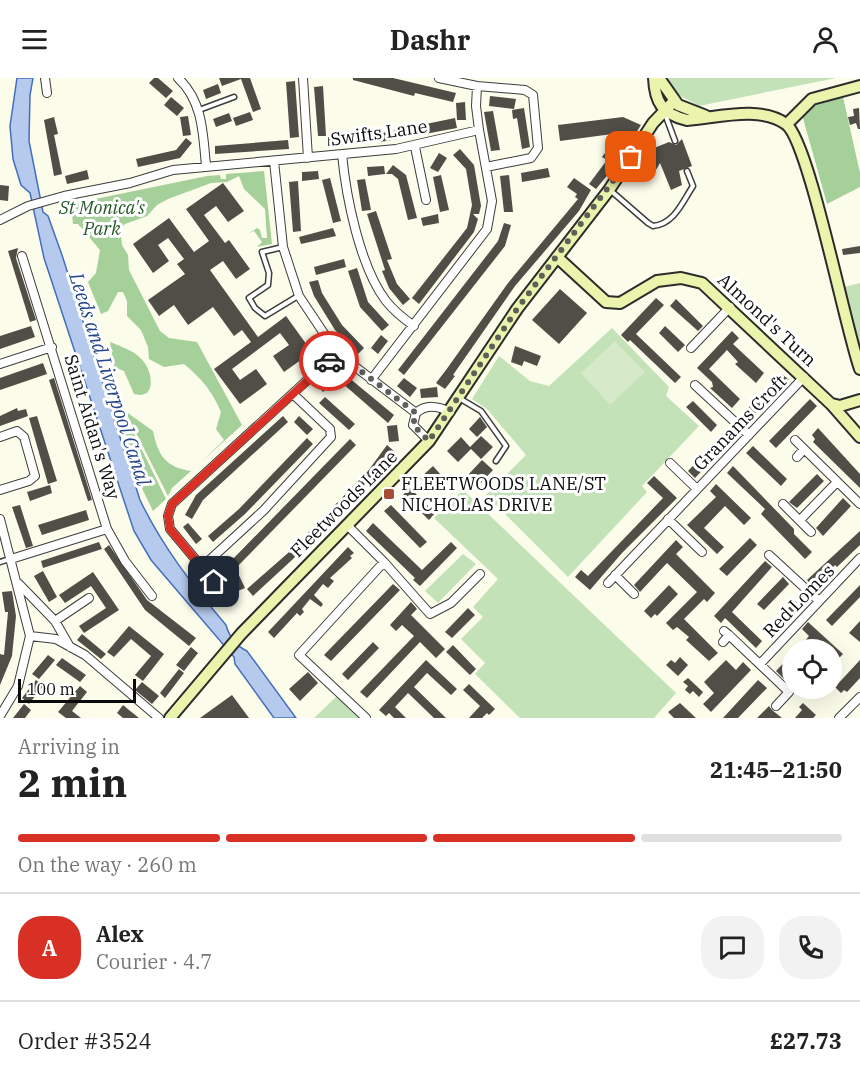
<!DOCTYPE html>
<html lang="en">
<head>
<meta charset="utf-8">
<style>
  :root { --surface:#fff; --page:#f2f2f2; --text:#222; --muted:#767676; --line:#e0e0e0; --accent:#d93025 }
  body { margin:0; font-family:"IBM Plex Serif",serif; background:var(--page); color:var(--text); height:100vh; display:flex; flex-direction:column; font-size:22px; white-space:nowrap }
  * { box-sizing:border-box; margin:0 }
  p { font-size:20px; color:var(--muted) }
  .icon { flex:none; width:33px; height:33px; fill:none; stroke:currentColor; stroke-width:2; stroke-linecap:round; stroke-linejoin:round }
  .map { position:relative; height:640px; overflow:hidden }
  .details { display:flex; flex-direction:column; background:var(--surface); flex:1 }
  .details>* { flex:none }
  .buttons { position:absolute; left:782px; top:561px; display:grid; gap:12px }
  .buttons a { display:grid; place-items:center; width:60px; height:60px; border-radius:50%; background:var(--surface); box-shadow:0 6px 24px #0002; font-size:30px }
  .scale { position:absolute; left:18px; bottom:15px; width:118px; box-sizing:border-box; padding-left:6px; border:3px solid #0a0a0a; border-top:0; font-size:16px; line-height:21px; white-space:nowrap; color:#0a0a0a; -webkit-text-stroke:4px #fff; paint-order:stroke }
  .pin { position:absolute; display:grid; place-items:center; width:51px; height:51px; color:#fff; margin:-26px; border-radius:12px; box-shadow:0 3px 9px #0006 }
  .courier { position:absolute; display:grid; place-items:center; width:60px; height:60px; margin:-30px; border:4px solid #d93025; border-radius:50%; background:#fff; color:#222; box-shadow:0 2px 8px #0007 }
  .summary em { font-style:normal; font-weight:700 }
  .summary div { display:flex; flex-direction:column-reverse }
  .summary { display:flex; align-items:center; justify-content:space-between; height:102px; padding:0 18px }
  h1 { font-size:39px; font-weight:700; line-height:45px }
  .bar { display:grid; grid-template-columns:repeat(4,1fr); gap:9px 6px; align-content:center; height:72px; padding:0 18px }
  .bar i { height:8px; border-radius:4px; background:var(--line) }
  .bar .selected { background:var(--accent) }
  .bar p { grid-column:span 4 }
  .line { display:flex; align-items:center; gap:15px; padding:0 18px; border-top:2px solid var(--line) }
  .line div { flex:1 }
  .round { display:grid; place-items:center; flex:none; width:63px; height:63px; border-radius:24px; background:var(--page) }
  header { display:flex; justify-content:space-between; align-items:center; height:78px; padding:0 18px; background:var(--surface); font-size:27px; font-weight:700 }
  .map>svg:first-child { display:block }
  .green { fill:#c3e2b8 }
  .forest { fill:#a5d09a }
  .pitch { fill:#d6eac9 }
  .water { fill:#b5caed; stroke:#456fbb; stroke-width:1.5 }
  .building { fill:#514e48 }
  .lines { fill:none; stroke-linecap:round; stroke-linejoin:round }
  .lane-casing { stroke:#3d3d3d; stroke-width:7 }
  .street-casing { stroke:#3d3d3d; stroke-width:10 }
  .secondary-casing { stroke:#2c2c2c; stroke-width:14 }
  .lane { stroke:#fff; stroke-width:4 }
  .street { stroke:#fff; stroke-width:8 }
  .secondary { stroke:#ebf4ac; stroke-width:10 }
  .done { stroke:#5e5f58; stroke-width:6; stroke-dasharray:0 10.8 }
  .route { stroke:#d93025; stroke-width:8 }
  .poi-dot { fill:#a74c35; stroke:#fff; stroke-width:2 }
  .labels { text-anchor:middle; stroke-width:6; stroke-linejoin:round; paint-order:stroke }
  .street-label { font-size:18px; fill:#0a0a0a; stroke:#fff }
  .park-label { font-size:18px; font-style:italic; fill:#245826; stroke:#fff }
  .poi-label { font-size:18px; fill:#0a0a0a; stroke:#fff; text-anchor:start }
  .water-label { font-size:20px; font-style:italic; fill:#24458a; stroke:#fff }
</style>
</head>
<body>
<header><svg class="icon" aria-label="menu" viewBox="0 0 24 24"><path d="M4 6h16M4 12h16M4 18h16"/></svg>Dashr<svg class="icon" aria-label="person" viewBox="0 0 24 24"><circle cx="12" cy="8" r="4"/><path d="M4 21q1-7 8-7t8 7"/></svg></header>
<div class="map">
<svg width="860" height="640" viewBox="0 0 860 640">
  <rect width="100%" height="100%" fill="#fbfcea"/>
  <path class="green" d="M667 0H836L699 28 679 17Z
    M860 205V267L844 209Z
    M612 250 669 309 666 318 699 348 642 408 647 414 568 499 486 417 526 377 487 331 472 321 499 278 530 303 549 308Z
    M463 412 676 615 654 640H520L475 596 485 585 461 561 483 539 473 529 498 501 434 440Z
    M463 476 476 486 438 525 425 513Z
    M337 618 361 640H314Z"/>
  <path class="forest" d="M843 19 860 95V109L827 126 803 40 811 29Z
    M264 93 272 166 257 169 262 164 254 153 248 156 257 150 260 152 262 160H267L265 131 244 111 239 98 227 104 211 105 168 121 157 127 147 138 125 146 120 151 122 167 128 177 129 192 160 253 169 260 197 264 242 347 200 385 224 362 216 351 221 334C212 313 202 301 184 286L164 289 149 281 148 269 141 252 127 238V223L123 214H118L108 233 101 236 88 204 96 195 100 172 78 146H73L71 126 207 98 220 97 221 101H226V96Z
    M110 264C127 271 145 276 150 297 151 304 152 309 147 315L141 317 134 316 124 293 114 289Z
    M122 331 166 421 153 433 135 396 116 333Z
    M125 333 153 353C158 377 165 389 191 393L172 410 168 418Z"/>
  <path class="pitch" d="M615 263 645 294 610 327 581 295Z"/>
  <path class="water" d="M17 0H33L30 17 29 63 43 134 48 138 62 177 140 422C162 468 193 508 226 547 229 558 236 568 247 573L296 640H274L235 586 234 579 151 482 134 453 44 180 30 115 21 107 13 81 10 48Z"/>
  <path class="building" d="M154 0H158L173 13 166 20 149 5Z
    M219 0H250L261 31 253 34 241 1 222 8Z
    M353 0H393L456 15 453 24 415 15 414 18 353 2Z
    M295 3 299 59 290 60 286 4Z
    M218 6 221 15 206 21 203 12Z
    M323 8 326 58H318L314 9Z
    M490 18 516 21 514 31 489 28Z
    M171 19 184 30 177 38 164 27Z
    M465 24 466 42H457L456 25Z
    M524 30 530 69 522 71 517 40 513 41 512 32Z
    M859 30 860 51H858L856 45 850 47 848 39 854 38 853 31Z
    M493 33 500 72 491 73 484 34Z
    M250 34 253 42 236 48 233 40Z
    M229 35 232 43 216 49 213 41Z
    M188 38 191 57 183 58 180 39Z
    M54 39 58 56 54 57 62 96 54 98 44 42Z
    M623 39 641 47 615 88 596 111 589 106 607 82 602 79 620 55 560 63 558 47Z
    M455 40 457 50 387 63 328 68V59L382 55Z
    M186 60 192 65 180 80 138 89 136 81 176 72Z
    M682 61 692 88 679 93 682 107 671 112 660 85 653 97 641 93 654 70 669 64 676 67Z
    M288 62 289 71 215 76V68Z
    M460 71 474 87 481 128 479 136H473L478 141 474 154 419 226 412 220 467 150 472 127 466 91 453 77Z
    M439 75 447 80 438 94 430 90Z
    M393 87 406 97 417 140 408 142 398 101 392 96H386Z
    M384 88 385 96 368 98 367 89Z
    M548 90 550 99 522 104 521 95Z
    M87 92 89 101 67 106 65 98Z
    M318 93 319 101 302 103V94Z
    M441 97 449 132 440 134 433 99Z
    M509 97 513 134H504L500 98Z
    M330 100 341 143 333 145 322 102Z
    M574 100 591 112 579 133 515 208 453 297 455 298 445 311 436 305 446 292 508 205 578 121 575 119 577 116 567 109Z
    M365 101 371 132 362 133 357 102Z
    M298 103 301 153 293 154 289 104Z
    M223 105 244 133 228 144 216 128 204 137 225 165 229 162 250 191 236 201 223 183 210 192 258 259 286 238 312 274 284 294 273 278 289 267 280 255 232 291 240 302 256 291 267 306 240 326 214 291 251 264 242 252 234 258 213 229 188 247 174 227 159 238 148 222 185 196 177 186 184 181 168 160 158 167 169 183 153 195 133 166 169 140 194 174 209 163 186 131Z
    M0 107 9 108 8 123 0 122Z
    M376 133 392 181 387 182 397 206 410 221 403 227 389 210 382 193 385 192 367 136Z
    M438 136 439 145 423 148 421 140Z
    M504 145 511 147 505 168 404 297 398 292 498 163Z
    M333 150 336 158 301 166 299 159Z
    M860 168V175L843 177 842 171Z
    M18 170 16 180 36 242 30 244 8 173Z
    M344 181 346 189 316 197 314 189Z
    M357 190 368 224 389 247 382 253 360 229 348 193Z
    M318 202 322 215 342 247 364 270 358 276 335 252 314 218 309 204Z
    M560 211 587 235 559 266 532 242Z
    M656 220 664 227 636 256 681 299 675 305 630 262 628 264 621 257Z
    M676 221 703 248 698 253 670 228Z
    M31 248 35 259 0 271V258Z
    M665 248 685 267 678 274 659 255Z
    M732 253 739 260 733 266 764 295 756 305 735 286 738 284 727 272 709 291 740 321 732 330 710 310 713 309 712 304 697 290Z
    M381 257 388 263 378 276 371 270Z
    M515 268 541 278 537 288 524 283 522 288 511 284Z
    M43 285 47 296 0 312V300Z
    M331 295 337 301 323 314 317 307Z
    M782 296 789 302 749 341 743 335Z
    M348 299 394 337 388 345 342 305Z
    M54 300 92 422 88 423 49 302Z
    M404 300 417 310 410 319 397 308Z
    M437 309 438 319 421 320 420 311Z
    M325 319 355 346 349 352 319 325Z
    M810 321 817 328 776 370 769 363Z
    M693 323 717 347 711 354 686 329Z
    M17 330 18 333 26 331 28 338 0 348V338Z
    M37 338 57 403 48 406 29 340Z
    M283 338 288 344 203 422 192 441 185 437 196 417Z
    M299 338 313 351 307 357 294 344Z
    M480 339 487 349 477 359 469 351Z
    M397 347 399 363 389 364 387 348Z
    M818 350 860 396V410L813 364 815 361 812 357Z
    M726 353 733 360 695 400 688 393Z
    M481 358 493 369 481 381 471 371 458 384 447 373 461 359 470 369Z
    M307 360 313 366 245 436 213 464 208 458 239 431Z
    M350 361 356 367 236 490 230 484Z
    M387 367 395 374 384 386 293 481 253 518 247 511 288 475 368 393Z
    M753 368 787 401 781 408 746 375Z
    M482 382 493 392 478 408 467 398Z
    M433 388 441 397 428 409 420 400Z
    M733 388 794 451V456L812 474 805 481 761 436 765 431 727 395Z
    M817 396 824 403 797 430 789 424Z
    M654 398 677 420 622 475 590 512 575 499 581 492 588 498 663 420 647 405Z
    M716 406 751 440 744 447 725 428 704 450 724 469 717 476 687 447 716 419 710 413Z
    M50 407 52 415 30 423 27 414Z
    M410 410 435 435 429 442 403 417Z
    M843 420 851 428 823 458 816 450Z
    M20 427 33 468 26 470 12 429Z
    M391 427 427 464 420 470 384 433Z
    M86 432 89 442 42 457 38 447Z
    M188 445 202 461 196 466 183 449Z
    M373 445 422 492 451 464 457 470 420 508 413 502 415 500 366 453Z
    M860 453V467L837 489 835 487 826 497 828 499 824 504 822 502 814 510 807 502Z
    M750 460 757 467 727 498 719 491Z
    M676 462 683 469 676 476 715 515 707 524 704 521 684 541 718 575 709 583 686 562 689 559 677 549 673 552 666 545 697 514 667 485 640 514 634 507Z
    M99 464 102 471 43 490 41 483Z
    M109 467 147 522 196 560 189 568 145 532 104 471Z
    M348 469 354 475 350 478 352 480 330 500 334 503 328 510 323 506 314 517 323 526 321 529 310 521 302 531 304 534 300 538 297 535 274 560 268 554Z
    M765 483 772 489 732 534 762 563 756 570 725 540 721 545 714 538Z
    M43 493 57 519 49 524 34 498Z
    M237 493 245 510 238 513 230 497Z
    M93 494 119 532 84 555 79 548 106 530 91 508 65 525 59 517Z
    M783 499 789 506 764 532 757 526Z
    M393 506 400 512 331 583 324 577Z
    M669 507 678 516 657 538 655 536 651 540 644 533Z
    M860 507V519L832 548 826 542Z
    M12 513 16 538 12 578 0 607V576L4 577 8 534H5L2 514Z
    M795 523 802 529 774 558 768 551Z
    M411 524 417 531 411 537 445 571 436 580 420 564 367 620 360 614 414 558 402 547 396 553 390 547Z
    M468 530 475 537 452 560 445 554Z
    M860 543V564L849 555Z
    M808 544 843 576 836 583 831 579V572H797L809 558 802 551Z
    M129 548 164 576 143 603 135 597 151 578 131 561 114 579 107 574Z
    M82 556 106 576 101 581 77 562Z
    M373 564 379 570 348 602 342 596Z
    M453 567 476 591 470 597 446 574Z
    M191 569 198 575 184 593 176 587Z
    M792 576V593L784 601 776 593Z
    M48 577 55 582 39 601 32 596Z
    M680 579 688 587 678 598 666 587 671 582 675 585Z
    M62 580 86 597 80 604 56 587Z
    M426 582 457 611 451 617 427 595 414 609 446 640H434L408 615 395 629 406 640H394L389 635 386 638 379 632Z
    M726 582 736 592 743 584 751 592 711 634 703 626 714 615 704 604Z
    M860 582V600L847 614 844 612 841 615 835 609Z
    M179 591 184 595 165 620 160 615Z
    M308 594 318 605 300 623 289 611Z
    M688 600 703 614 699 619 693 613 690 616 685 612 688 608 683 604Z
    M36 602 43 608 29 626 22 620Z
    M758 602 767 610 738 640H723Z
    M142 604 159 618 152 626 135 612Z
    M469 606 495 631 489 637 487 635 482 640H469L480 628 463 612Z
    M80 608 87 614 72 633 81 640H66L58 634Z
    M232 617 249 640H200Z
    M680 625 696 640H674L668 634Z
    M803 625 816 637 813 640H795L802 632 799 629Z
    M24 626 31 632 25 640H13Z
    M123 627 129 632 139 640H123L117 635Z
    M769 628 772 632 782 640H757Z"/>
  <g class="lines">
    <defs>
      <path id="lane" d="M199 32 234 19
        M665 36 675 63
        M610 112 648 145 653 148C674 146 682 125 693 108L687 93
        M283 169 262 174 269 195 268 207 249 220 255 230 265 238 298 218
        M459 320 481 333 506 368 496 383
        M0 484 10 481"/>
      <path id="street" d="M45 0 47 15
        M178 0C203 23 203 56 206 88
        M303 0 308 80
        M439 0 477 8 525 12 533 17 538 70 531 80 486 89
        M477 8 476 28 479 52
        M415 69 426 122
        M342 76C346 119 360 189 386 223 394 233 404 241 414 248
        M274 83 283 169 299 218 337 275 416 335
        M0 142 28 128 64 118 130 105 173 92 396 71 479 52 492 123 487 151 371 302
        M22 178 107 451 125 483 152 518
        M691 270 730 229
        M0 286 52 269
        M695 307 749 357
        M0 359 17 353 24 359 35 398 29 403 0 412
        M795 362 860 426
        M429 363 413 347 416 335C426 326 439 328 450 334
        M797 379 804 371
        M670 385 697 411
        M783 426 811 454
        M0 441 30 558 18 608 0 638
        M668 441 702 474
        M800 442 837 404
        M347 447 384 484 430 536 451 525 480 496
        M769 477 819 523
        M11 481 107 451
        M202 489 264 432 331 359 330 351 293 316
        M615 497 634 516
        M18 505 55 543 70 569
        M608 505 804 299
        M227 519 170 451 168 438 172 426 337 275
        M55 543 89 520
        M729 557 789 614 776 628
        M30 558 56 561 85 577 159 640
        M723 564 729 557 724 553
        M760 586 860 480
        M366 640 299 577 384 484
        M839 640 860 619"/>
      <path id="secondary" d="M654 0C655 24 662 36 687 42 716 40 760 27 786 46 809 63 845 249 860 291
        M659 0 678 27 706 38
        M787 46 812 21 860 8
        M557 179 606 224 620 225 657 203 681 200 702 205 831 326 860 359
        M832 326 840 328 860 322
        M170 640 241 556 429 363 517 231 609 112 653 45 674 23"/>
    </defs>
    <use href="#lane" class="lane-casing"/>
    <use href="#street" class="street-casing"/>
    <use href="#secondary" class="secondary-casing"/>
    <use href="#lane" class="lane"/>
    <use href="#street" class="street"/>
    <use href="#secondary" class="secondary"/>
  </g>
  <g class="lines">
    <path class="done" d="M329 283 337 275 416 335 413 347 429 363 517 231 631 79"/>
    <path class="route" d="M214 504 170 451 168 438 172 426 329 283"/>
  </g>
  <rect class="poi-dot" x="383" y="410" width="12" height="12" rx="3"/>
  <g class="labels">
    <g class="street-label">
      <text transform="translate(379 55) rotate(-8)" y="6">Swifts Lane</text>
      <text transform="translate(767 242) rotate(43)" y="6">Almond's Turn</text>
      <text transform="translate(740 345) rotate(-46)" y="6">Granams Croft</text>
      <text transform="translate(92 349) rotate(73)" y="6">Saint Aidan's Way</text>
      <text transform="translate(344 426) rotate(-45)" y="6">Fleetwoods Lane</text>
      <text transform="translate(799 523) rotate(-46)" y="6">Red Lomes</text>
    </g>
    <g class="park-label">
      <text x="102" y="136">St Monica's<tspan x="102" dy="21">Park</tspan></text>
    </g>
    <g class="poi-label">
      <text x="401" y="412">FLEETWOODS LANE/ST<tspan x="401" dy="21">NICHOLAS DRIVE</tspan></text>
    </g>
    <g class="water-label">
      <text transform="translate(110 301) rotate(72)" y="7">Leeds and Liverpool Canal</text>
    </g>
  </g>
</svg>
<div class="buttons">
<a><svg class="icon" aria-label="locate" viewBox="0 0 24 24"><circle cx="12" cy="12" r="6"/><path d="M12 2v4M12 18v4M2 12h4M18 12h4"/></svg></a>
</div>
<div class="scale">100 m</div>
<div class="pin" style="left:631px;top:79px;background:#ea580c"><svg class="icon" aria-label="bag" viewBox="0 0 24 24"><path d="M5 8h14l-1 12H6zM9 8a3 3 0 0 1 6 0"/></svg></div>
<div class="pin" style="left:214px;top:504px;background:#1f2937"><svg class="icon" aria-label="home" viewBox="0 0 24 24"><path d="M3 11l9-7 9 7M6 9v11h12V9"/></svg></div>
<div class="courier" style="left:329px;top:283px"><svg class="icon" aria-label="car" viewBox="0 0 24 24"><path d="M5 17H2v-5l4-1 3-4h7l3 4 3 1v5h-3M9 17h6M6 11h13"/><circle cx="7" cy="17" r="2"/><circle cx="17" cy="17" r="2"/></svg></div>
</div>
<section class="details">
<div class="summary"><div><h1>2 min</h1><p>Arriving in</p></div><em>21:45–21:50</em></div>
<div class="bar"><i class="selected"></i><i class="selected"></i><i class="selected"></i><i></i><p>On the way · 260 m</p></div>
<div class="line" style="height:108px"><b class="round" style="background:var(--accent);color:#fff">A</b><div><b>Alex</b><p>Courier · 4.7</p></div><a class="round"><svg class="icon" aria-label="chat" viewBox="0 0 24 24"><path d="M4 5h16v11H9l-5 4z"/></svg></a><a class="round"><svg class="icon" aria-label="phone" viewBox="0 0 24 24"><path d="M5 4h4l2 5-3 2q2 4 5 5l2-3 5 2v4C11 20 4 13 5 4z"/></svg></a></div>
<div class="line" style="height:78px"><div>Order #3524</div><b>£27.73</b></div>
</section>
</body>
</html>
